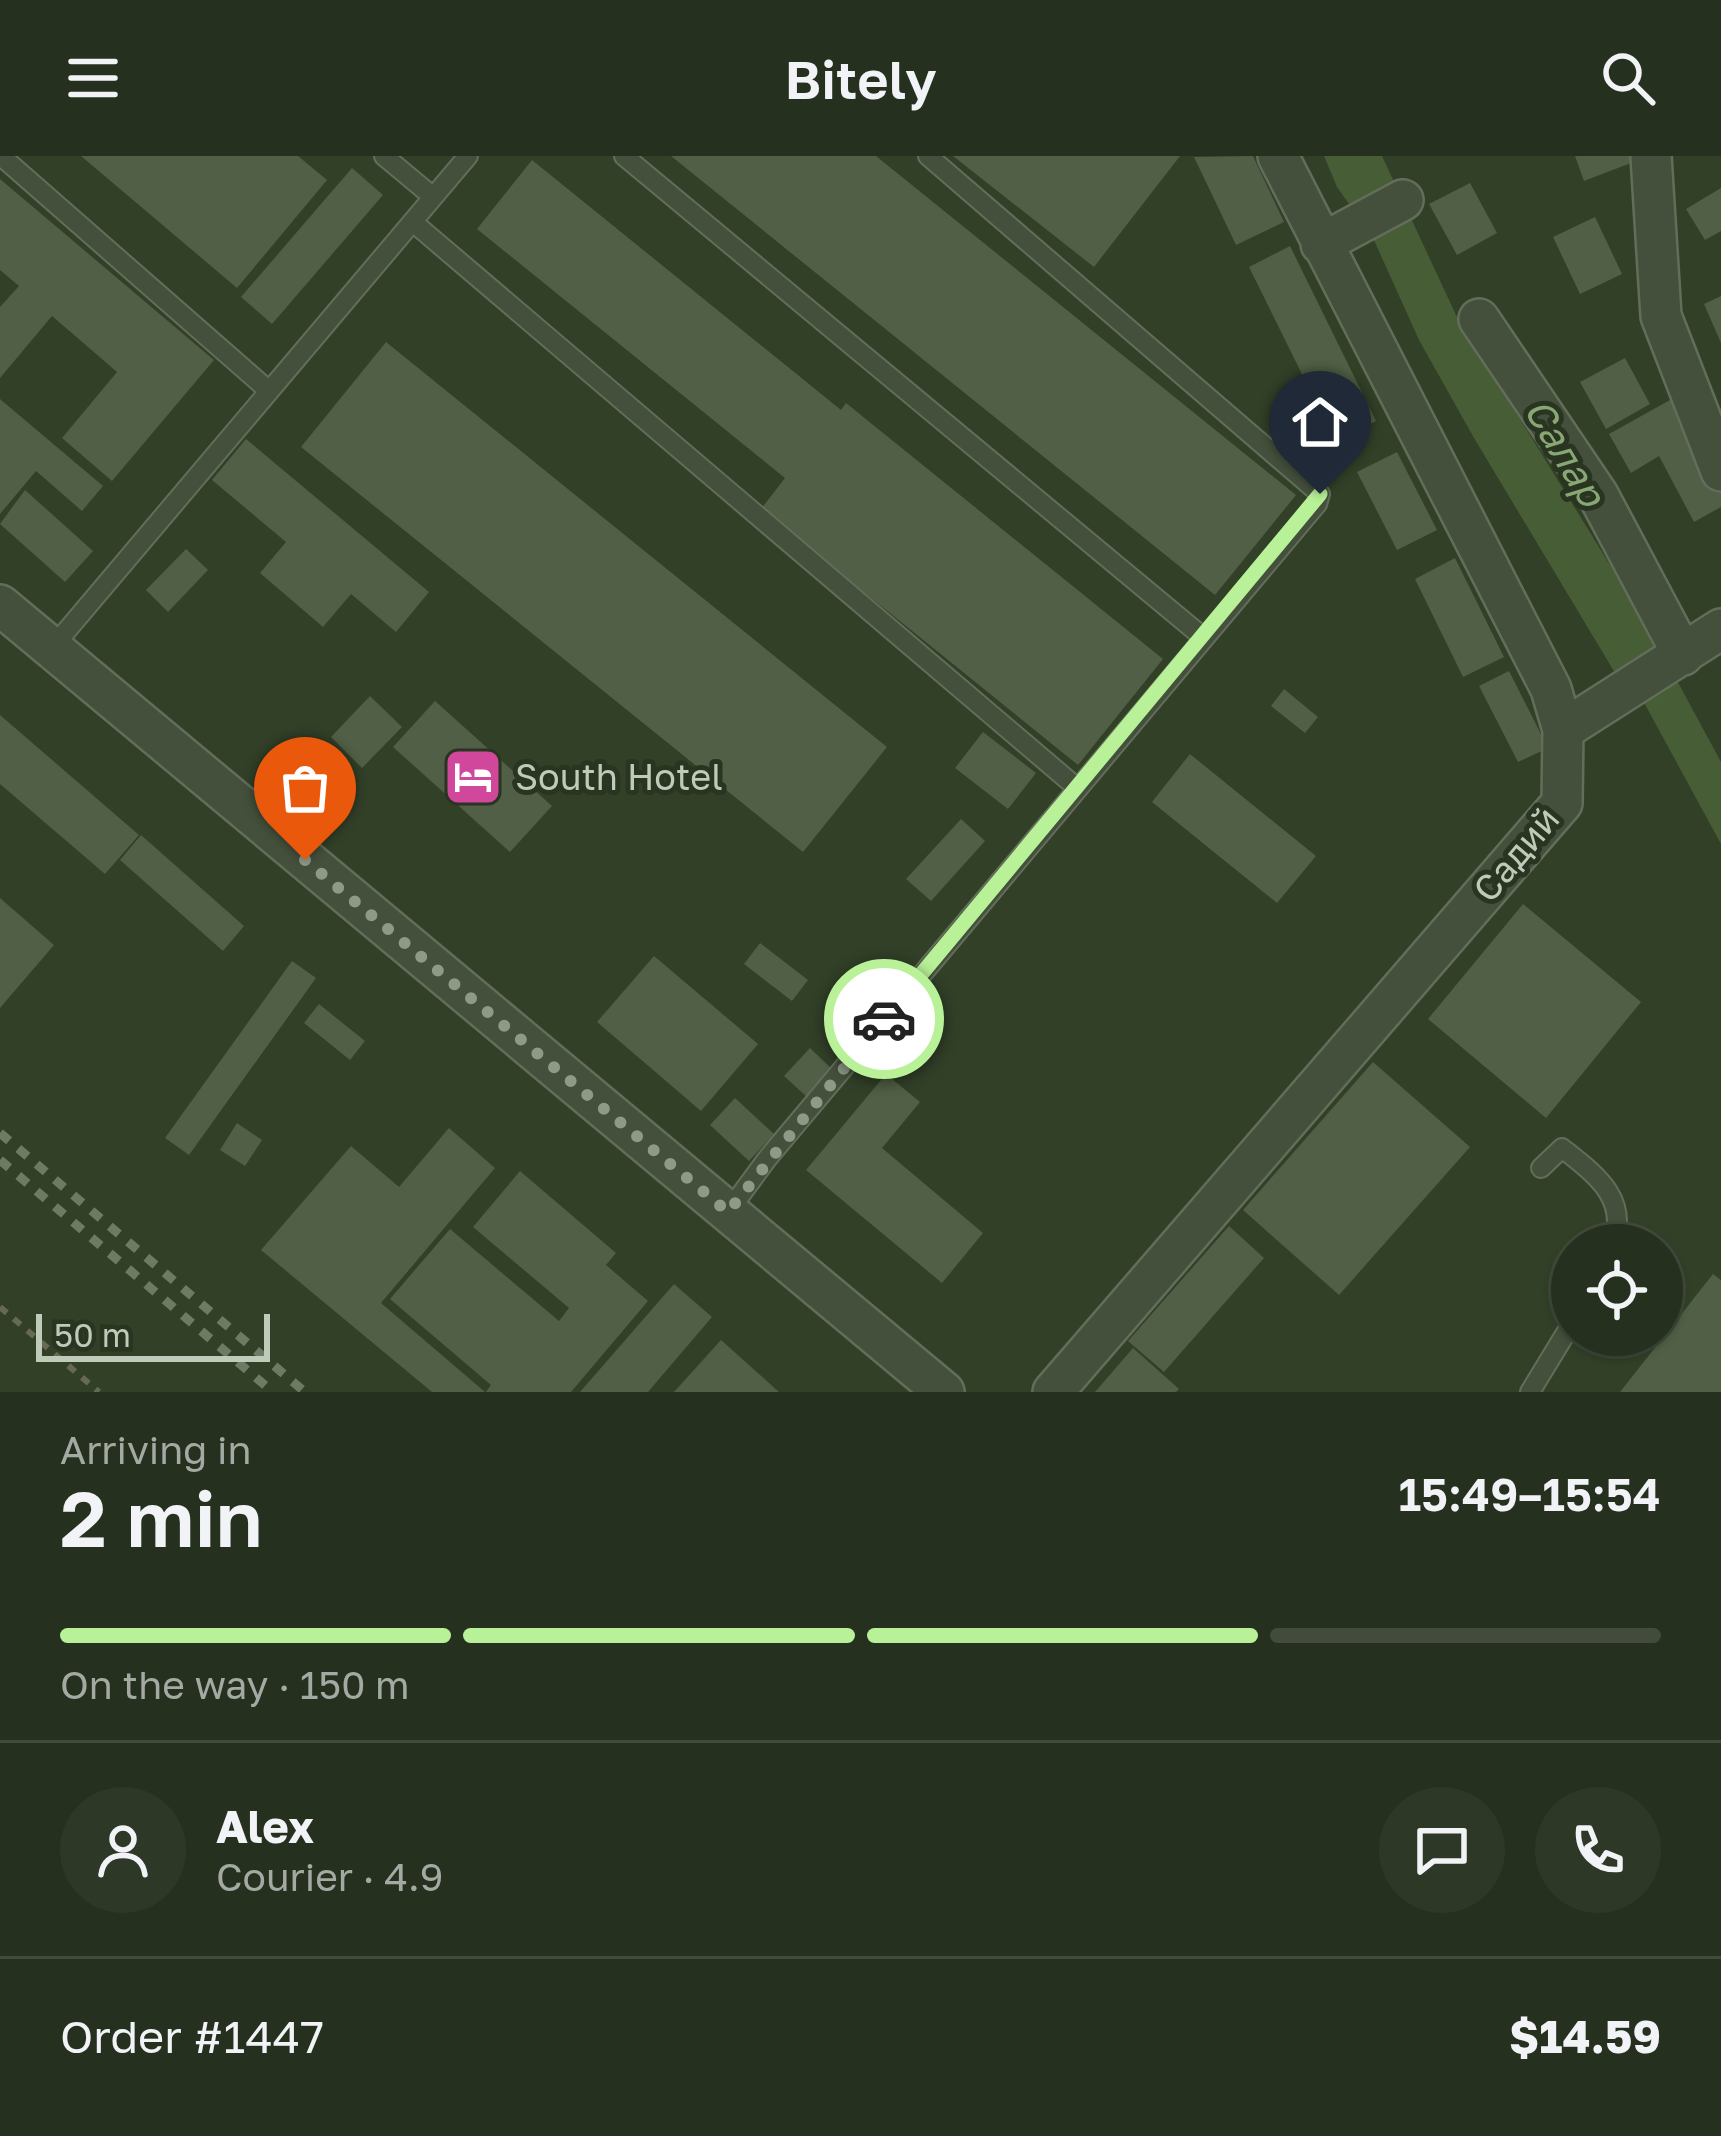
<!DOCTYPE html>
<html lang="en">
<head>
<meta charset="utf-8">
<style>
  :root { --surface:#26301e; --page:#2e3827; --text:#f1f3f6; --muted:#a4a9a4; --line:#424b3c; --accent:#b8f197 }
  body { margin:0; font-family:"Golos Text",sans-serif; background:var(--page); color:var(--text); height:100vh; display:flex; flex-direction:column; font-size:45px; white-space:nowrap }
  * { box-sizing:border-box; margin:0 }
  p { font-size:39px; color:var(--muted) }
  .icon { flex:none; width:66px; height:66px; fill:none; stroke:currentColor; stroke-width:2; stroke-linecap:round; stroke-linejoin:round }
  .map { position:relative; height:1236px; overflow:hidden }
  .drawer { display:flex; flex-direction:column; background:var(--surface); flex:1 }
  .drawer>* { flex:none }
  .fabs { position:absolute; left:1551px; top:1068px; display:grid; gap:24px }
  .fabs a { display:grid; place-items:center; width:132px; height:132px; border-radius:50%; background:var(--surface); box-shadow:0 3px 9px #0004,0 0 0 3px var(--line); font-size:60px }
  .scale { position:absolute; left:36px; bottom:30px; width:234px; box-sizing:border-box; padding-left:12px; border:6px solid #bfcab9; border-top:0; font-size:33px; line-height:42px; white-space:nowrap; color:#bfcab9; -webkit-text-stroke:9px #293521; paint-order:stroke }
  .pin { position:absolute; display:grid; place-items:center; width:102px; height:102px; color:#fff; margin:-123px -51px; border-radius:50% 50% 50% 0; rotate:-45deg; box-shadow:0 0 12px #0007 }
  .pin .icon { rotate:45deg }
  .courier { position:absolute; display:grid; place-items:center; width:120px; height:120px; margin:-60px; border:9px solid #b8f197; border-radius:50%; background:#fff; color:#222; box-shadow:0 3px 15px #0007 }
  .overview em { font-style:normal; font-weight:600 }
  .overview div { display:flex; flex-direction:column-reverse }
  .overview { display:flex; align-items:center; justify-content:space-between; height:204px; padding:0 60px }
  h1 { font-size:78px; font-weight:600; line-height:90px }
  .bar { display:grid; grid-template-columns:repeat(4,1fr); gap:18px 12px; align-content:center; height:144px; padding:0 60px }
  .bar i { height:15px; border-radius:9px; background:var(--line) }
  .bar .selected { background:var(--accent) }
  .bar p { grid-column:span 4 }
  .line { display:flex; align-items:center; gap:30px; padding:0 60px; border-top:3px solid var(--line) }
  .line div { flex:1 }
  .round { display:grid; place-items:center; flex:none; width:126px; height:126px; border-radius:63px; background:var(--page) }
  header { display:flex; justify-content:space-between; align-items:center; height:156px; padding:0 60px; background:var(--surface); font-size:54px; font-weight:600 }
  .map>svg:first-child { display:block }
  .water { fill:#465d36 }
  .building { fill:#505f45 }
  .lines { fill:none; stroke-linecap:round; stroke-linejoin:round }
  .lane-casing { stroke:#626d5a; stroke-width:22 }
  .street-casing { stroke:#626d5a; stroke-width:44 }
  .path { stroke:#666954; stroke-width:6; stroke-dasharray:9 9; stroke-linecap:butt }
  .lane { stroke:#44503c; stroke-width:18 }
  .street { stroke:#44503c; stroke-width:39 }
  .rail { stroke:#6d7b64; stroke-width:9; stroke-dasharray:12 12; stroke-linecap:butt }
  .done { stroke:#8e9a86; stroke-width:12; stroke-dasharray:0 21.6 }
  .route { stroke:#b8f197; stroke-width:15 }
  .labels { text-anchor:middle; stroke-width:10; stroke-linejoin:round; paint-order:stroke }
  .poi-label { font-size:36px; fill:#bfcab9; stroke:#293521; text-anchor:start }
  .street-label { font-size:36px; fill:#bfcab9; stroke:#293521 }
  .water-label { font-size:39px; font-style:italic; fill:#89a675; stroke:#293521 }
</style>
</head>
<body>
<header><svg class="icon" aria-label="menu" viewBox="0 0 24 24"><path d="M4 6h16M4 12h16M4 18h16"/></svg>Bitely<svg class="icon" aria-label="search" viewBox="0 0 24 24"><circle cx="10" cy="10" r="6"/><path d="M15 15l6 6"/></svg></header>
<div class="map">
<svg width="1721" height="1236" viewBox="0 0 1721 1236">
  <rect width="100%" height="100%" fill="#324028"/>
  <path class="water" d="M1324 0H1382L1456 159 1647 469 1721 606V688L1629 519 1615 517 1474 282 1419 184 1373 82 1337 31Z"/>
  <path class="building" d="M81 0H298L327 24 237 132Z
    M671 0H876L1296 339 1215 439Z
    M953 0H1180L1094 111Z
    M1253 0 1284 66 1236 89 1194 1Z
    M1575 0H1649L1584 25Z
    M532 4 841 254 846 247 1163 503 1078 609 761 353 785 322 477 73Z
    M352 12 383 39 272 168 241 141Z
    M0 23 214 204 112 325 62 282 117 216 52 160 0 222V151L19 130 0 114Z
    M1470 27 1497 77 1457 99 1429 48Z
    M1721 32V75L1705 84 1686 53Z
    M1595 61 1622 118 1580 138 1553 81Z
    M1290 90 1376 265 1335 285 1249 111Z
    M1721 140V187L1704 148Z
    M386 186 887 591 803 696 301 291Z
    M1625 202 1650 248 1606 273 1580 226Z
    M0 243 103 330 82 355 36 315 0 358Z
    M1670 244 1721 335V351L1694 366 1659 300 1631 317 1609 278Z
    M246 283 429 436 396 476 351 438 323 471 260 417 286 386 212 324Z
    M1397 296 1437 374 1397 394 1357 316Z
    M25 334 93 395 65 426 0 368Z
    M186 393 208 414 168 456 146 434Z
    M1455 402 1504 501 1463 521 1415 423Z
    M1509 515 1548 592 1518 606 1479 530Z
    M1284 533 1318 561 1305 577 1271 550Z
    M370 540 402 571 362 612 331 581Z
    M435 545 552 650 510 696 393 591Z
    M0 559 139 679 105 718 0 628Z
    M983 576 1036 617 1008 653 955 612Z
    M1190 598 1316 700 1277 747 1152 646Z
    M961 663 985 685 931 745 906 723Z
    M141 679 244 770 223 795 120 704Z
    M0 742 54 789 0 852Z
    M1523 748 1641 846 1546 962 1428 863Z
    M760 787 808 824 792 845 744 808Z
    M654 800 758 888 701 955 597 866Z
    M292 805 316 822 189 999 165 982Z
    M319 848 365 885 350 904 304 867Z
    M810 892 833 914 807 941 784 920Z
    M1373 906 1470 991 1339 1139 1243 1054Z
    M886 918 920 946 882 992 983 1077 942 1127 806 1014Z
    M735 942 774 978 749 1005 710 969Z
    M237 967 262 984 245 1010 220 994Z
    M449 972 495 1012 381 1147 485 1236H432L261 1094 351 990 399 1031Z
    M520 1015 616 1097 606 1109 648 1145 571 1236H486L491 1229 390 1143 450 1073 559 1165 569 1152 473 1071Z
    M1229 1070 1264 1102 1164 1216 1128 1185Z
    M1713 1118 1721 1124V1236H1620Z
    M674 1128 712 1161 648 1236H580Z
    M721 1184 779 1236H674Z
    M1133 1192 1179 1233 1176 1236H1095Z"/>
  <g class="lines">
    <defs>
      <path id="lane" d="M1 0 268 234
        M384 0 432 40
        M624 0 1204 482
        M414 67 1076 631
        M52 492 468 0
        M1541 1012 1562 992C1596 1019 1629 1042 1613 1089
        M728 1056 767 1003 1317 348 1320 338 928 0
        M1530 1236 1572 1167"/>
      <path id="street" d="M1651 0 1661 160 1721 315
        M1321 88 1403 44
        M1479 163 1598 339 1683 499
        M0 449 944 1236
        M1563 574 1721 473
        M1053 1236 1562 647 1563 574 1551 533 1278 0"/>
    </defs>
    <use href="#lane" class="lane-casing"/>
    <use href="#street" class="street-casing"/>
    <path class="path" d="M0 1151 99 1236"/>
    <use href="#lane" class="lane"/>
    <use href="#street" class="street"/>
    <path class="rail" d="M0 977 305 1236
      M0 1004 273 1236"/>
  </g>
  <g class="lines">
    <path class="done" d="M305 704 728 1056 884 863"/>
    <path class="route" d="M884 863 1320 338"/>
  </g>
  <defs>
    <symbol id="hotel-square" viewBox="-11 -11 22 22"><rect x="-9" y="-9" width="18" height="18" rx="4" fill="#d1479c" stroke="#293521"/><path d="M-6-4.5h1.5V1H6V5H4.5V3h-9V5H-6ZM-4 0a1.8 1.8 0 1 1 3.6 0ZM.5 0V-2.5h3Q6-2.5 6 0Z" fill="#fff"/></symbol>
  </defs>
  <g fill-rule="evenodd">
    <use href="#hotel-square" x="440" y="588" width="66" height="66"/>
  </g>
  <g class="labels">
    <g class="poi-label">
      <text x="515" y="634">South Hotel</text>
    </g>
    <g class="street-label">
      <text transform="translate(1516 698) rotate(-50)" y="13">Садий</text>
    </g>
    <g class="water-label">
      <text transform="translate(1565 296) rotate(59)" y="14">Салар</text>
    </g>
  </g>
</svg>
<div class="fabs">
<a><svg class="icon" aria-label="locate" viewBox="0 0 24 24"><circle cx="12" cy="12" r="6"/><path d="M12 2v4M12 18v4M2 12h4M18 12h4"/></svg></a>
</div>
<div class="scale">50 m</div>
<div class="pin" style="left:305px;top:704px;background:#ea580c"><svg class="icon" aria-label="bag" viewBox="0 0 24 24"><path d="M5 8h14l-1 12H6zM9 8a3 3 0 0 1 6 0"/></svg></div>
<div class="pin" style="left:1320px;top:338px;background:#1f2937"><svg class="icon" aria-label="home" viewBox="0 0 24 24"><path d="M3 11l9-7 9 7M6 9v11h12V9"/></svg></div>
<div class="courier" style="left:884px;top:863px"><svg class="icon" aria-label="car" viewBox="0 0 24 24"><path d="M5 17H2v-5l4-1 3-4h7l3 4 3 1v5h-3M9 17h6M6 11h13"/><circle cx="7" cy="17" r="2"/><circle cx="17" cy="17" r="2"/></svg></div>
</div>
<section class="drawer">
<div class="overview"><div><h1>2 min</h1><p>Arriving in</p></div><em>15:49–15:54</em></div>
<div class="bar"><i class="selected"></i><i class="selected"></i><i class="selected"></i><i></i><p>On the way · 150 m</p></div>
<div class="line" style="height:216px"><a class="round"><svg class="icon" aria-label="person" viewBox="0 0 24 24"><circle cx="12" cy="8" r="4"/><path d="M4 21q1-7 8-7t8 7"/></svg></a><div><b>Alex</b><p>Courier · 4.9</p></div><a class="round"><svg class="icon" aria-label="chat" viewBox="0 0 24 24"><path d="M4 5h16v11H9l-5 4z"/></svg></a><a class="round"><svg class="icon" aria-label="phone" viewBox="0 0 24 24"><path d="M5 4h4l2 5-3 2q2 4 5 5l2-3 5 2v4C11 20 4 13 5 4z"/></svg></a></div>
<div class="line" style="height:156px"><div>Order #1447</div><b>$14.59</b></div>
</section>
</body>
</html>
